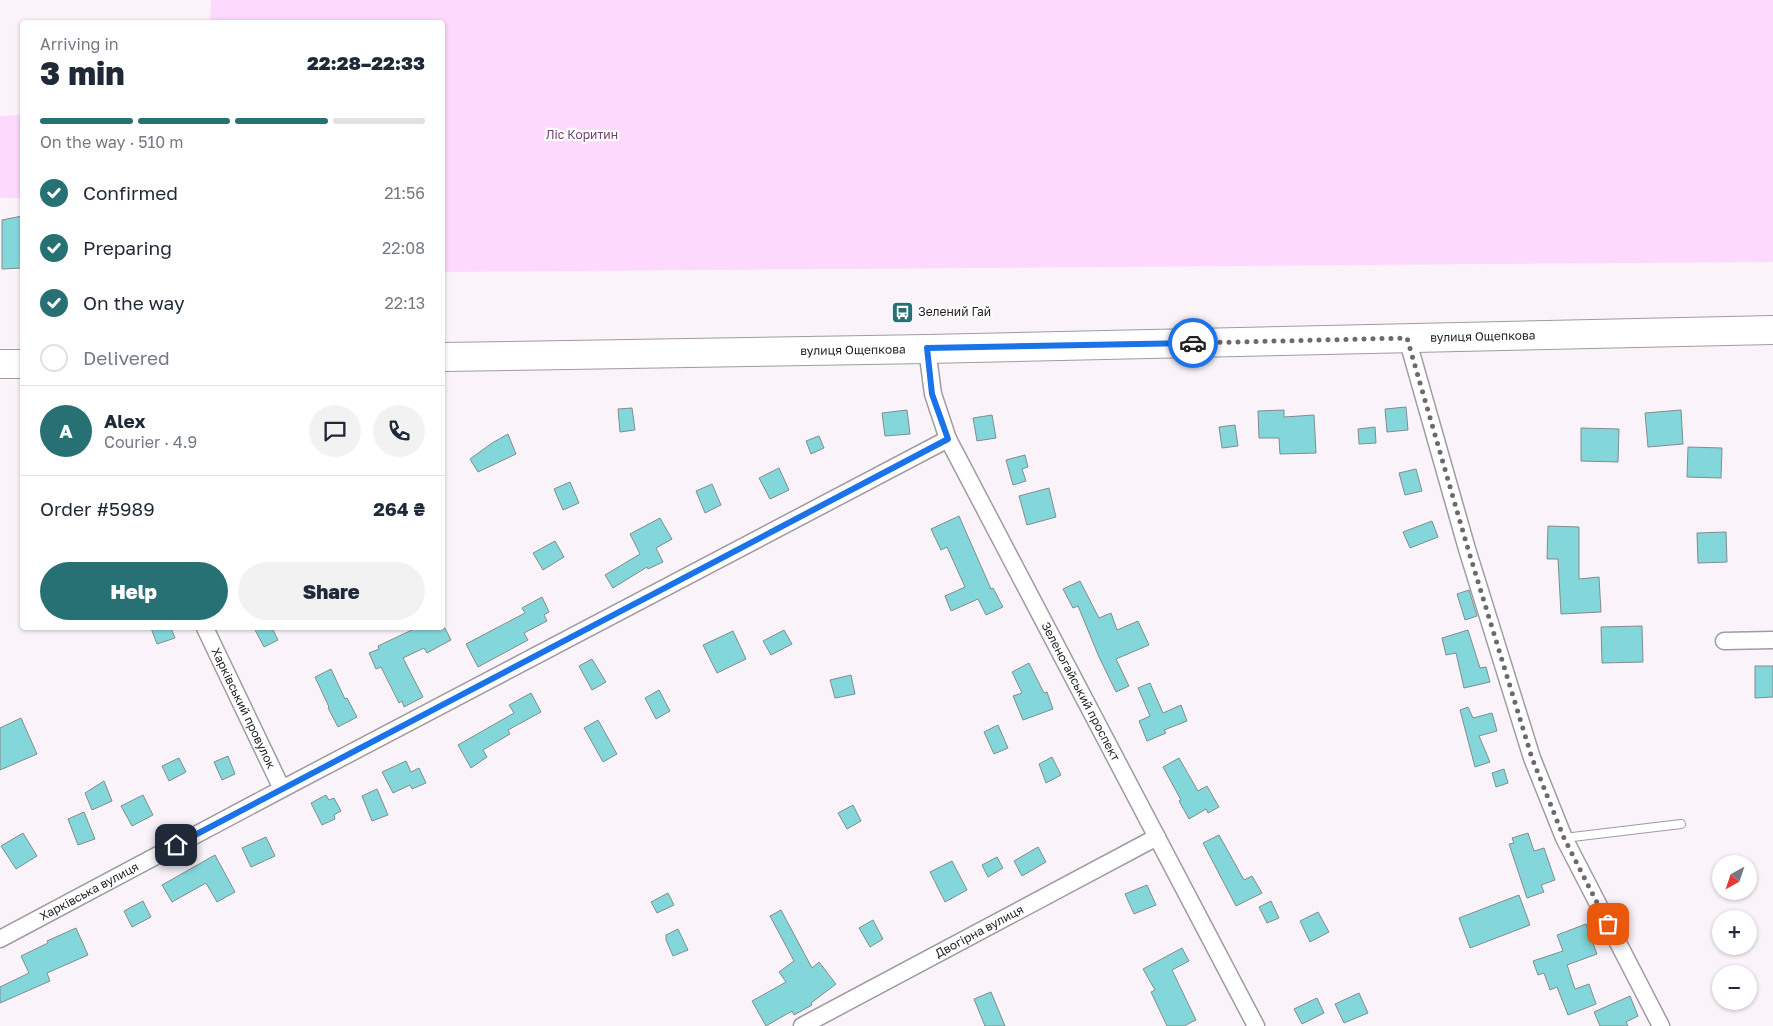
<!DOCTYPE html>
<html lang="en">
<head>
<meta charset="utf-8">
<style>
  :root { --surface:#fff; --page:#f2f2f3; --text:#1f2937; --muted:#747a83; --line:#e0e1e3; --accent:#277175 }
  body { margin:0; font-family:"Golos Text",sans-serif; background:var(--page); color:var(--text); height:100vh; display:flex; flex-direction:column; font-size:19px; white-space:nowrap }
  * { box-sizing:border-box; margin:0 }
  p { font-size:16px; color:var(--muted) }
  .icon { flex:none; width:28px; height:28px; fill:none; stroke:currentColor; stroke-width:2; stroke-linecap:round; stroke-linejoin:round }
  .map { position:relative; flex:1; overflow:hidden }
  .side { position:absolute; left:20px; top:20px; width:425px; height:610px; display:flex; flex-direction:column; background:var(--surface); border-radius:5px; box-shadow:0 1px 4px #0004 }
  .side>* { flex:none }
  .needle { width:32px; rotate:220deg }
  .fabs { position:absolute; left:1712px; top:855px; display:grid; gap:10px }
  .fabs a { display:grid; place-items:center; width:45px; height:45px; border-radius:50%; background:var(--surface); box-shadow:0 1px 4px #0004; font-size:25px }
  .pin { position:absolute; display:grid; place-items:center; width:42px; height:42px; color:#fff; margin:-21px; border-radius:10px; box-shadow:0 2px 8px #0006 }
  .courier { position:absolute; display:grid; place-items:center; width:50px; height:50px; margin:-25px; border:4px solid #1a73e8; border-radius:50%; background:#fff; color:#222; box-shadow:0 1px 6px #0007 }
  .overview em { font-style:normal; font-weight:800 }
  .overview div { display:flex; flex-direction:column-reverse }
  .overview { display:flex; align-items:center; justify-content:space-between; height:85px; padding:0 20px }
  h1 { font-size:32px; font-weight:800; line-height:38px }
  .bar { display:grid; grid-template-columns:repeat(4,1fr); gap:8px 5px; align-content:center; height:60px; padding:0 20px }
  .bar i { height:6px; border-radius:4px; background:var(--line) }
  .bar .on { background:var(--accent) }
  .bar p { grid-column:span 4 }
  .line { display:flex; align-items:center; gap:12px; padding:0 20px; border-top:1px solid var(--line) }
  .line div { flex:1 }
  .round { display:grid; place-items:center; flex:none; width:52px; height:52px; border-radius:26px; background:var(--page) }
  ol { padding:0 20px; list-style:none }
  li { display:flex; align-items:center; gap:15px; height:55px }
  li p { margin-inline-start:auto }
  li .icon { padding:5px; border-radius:50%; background:var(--accent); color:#fff; stroke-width:4 }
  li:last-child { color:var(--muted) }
  li i { width:28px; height:28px; border:2px solid var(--line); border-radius:50% }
  .cta { display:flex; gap:10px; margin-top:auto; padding:10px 20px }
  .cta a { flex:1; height:58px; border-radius:30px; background:var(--accent); color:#fff; font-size:20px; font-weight:800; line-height:58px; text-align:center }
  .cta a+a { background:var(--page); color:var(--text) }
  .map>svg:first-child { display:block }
  .green { fill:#fdd9fd }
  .building { fill:#83d6da; stroke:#838c8c }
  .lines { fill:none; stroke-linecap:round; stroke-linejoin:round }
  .lane-casing { stroke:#a09ba0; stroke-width:10 }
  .street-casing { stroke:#a09ba0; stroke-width:19 }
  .highway-casing { stroke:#a09ba0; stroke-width:30 }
  .lane { stroke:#fff; stroke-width:8 }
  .street { stroke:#fff; stroke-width:16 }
  .highway { stroke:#fff; stroke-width:28 }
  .done { stroke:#6d6a6d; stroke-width:5; stroke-dasharray:0 9 }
  .route { stroke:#1a73e8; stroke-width:6 }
  .labels { text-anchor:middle; stroke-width:4.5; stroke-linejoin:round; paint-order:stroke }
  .park-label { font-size:12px; fill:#743c76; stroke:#fff }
  .poi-label { font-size:12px; fill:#211f21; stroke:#fff; text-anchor:start }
  .street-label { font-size:12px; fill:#211f21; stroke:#fff }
</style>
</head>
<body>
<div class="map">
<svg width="1773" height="1026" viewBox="0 0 1773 1026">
  <rect width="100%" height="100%" fill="#faf4fa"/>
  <path class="green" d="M211 0H1773V262L443 272 442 22H210Z
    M22 115V198H0V116Z"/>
  <path class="building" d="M22 216V268L2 269V220Z
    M1406 407 1408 430 1387 432 1385 409Z
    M632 408 635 430 620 432 618 409Z
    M907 410 910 434 885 436 882 413Z
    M1284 410V417L1314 415 1316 453 1280 454 1279 438H1259L1258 411Z
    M1681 410 1683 444 1648 447 1645 413Z
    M992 415 996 438 977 441 973 418Z
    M1235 425 1238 446 1222 448 1219 427Z
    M1375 427 1376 443 1359 444 1358 429Z
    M1581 428 1619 429 1618 462 1581 461Z
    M508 434 516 454 478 472 470 459 492 443Z
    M819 436 824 448 811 454 806 441Z
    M1688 447 1722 448 1721 478 1687 477Z
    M1025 455 1028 467 1022 469 1026 481 1013 485 1006 460Z
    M779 468 789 490 770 499 759 478Z
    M1416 469 1422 491 1405 495 1399 473Z
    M570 482 579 503 563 510 554 489Z
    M712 484 721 505 705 513 696 491Z
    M1049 488 1056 517 1027 525 1019 496Z
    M959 516 991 589 993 588 1003 607 986 615 978 599 951 611 945 596 965 587 947 547 941 550 931 529Z
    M660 518 672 539 656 548 663 562 648 569 647 567 613 588 605 575 640 554 630 534Z
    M1432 521 1438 537 1410 548 1403 532Z
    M1548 526 1579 527V579L1599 577 1601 612 1561 614 1558 559H1547Z
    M1726 532 1727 562 1698 563 1697 533Z
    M555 541 564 557 543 570 533 553Z
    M1080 581 1099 618 1111 613 1117 630 1138 621 1149 645 1116 659 1129 686 1116 692 1099 657 1078 606 1073 608 1063 589Z
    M1469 590 1477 616 1465 620 1457 594Z
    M542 597 549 612 544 615 547 621 524 633 528 640 478 667 466 644 525 613 522 608Z
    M1642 626 1643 662 1602 663 1601 627Z
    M151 628H171L175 638 157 644Z
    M254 628H272L278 640 264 647Z
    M416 628H445L451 640 427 653 424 648 403 658 423 697 404 707 402 701 399 703 381 667 376 669 369 653 379 649 378 646Z
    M784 630 792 644 771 655 763 641Z
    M1468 630 1480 668 1486 667 1490 682 1464 688 1456 653 1446 655 1442 638Z
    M733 631 746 659 717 673 703 645Z
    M592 659 606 682 592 690 579 666Z
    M1029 663 1044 693 1047 692 1053 709 1023 720 1013 696 1022 693 1012 672Z
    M1755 666H1773V697L1755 698Z
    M331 669 345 699 347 698 357 717 338 727 328 708 329 707 315 677Z
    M851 675 855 694 835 698 830 680Z
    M1150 683 1163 713 1181 705 1187 721 1164 730 1166 733 1147 741 1139 721 1150 716 1138 688Z
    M659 690 670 711 656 719 645 698Z
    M531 693 541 712 508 730 510 734 483 750 487 757 471 768 458 745 514 713 509 705Z
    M1468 707 1473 718 1492 713 1497 731 1479 736 1490 762 1475 767 1460 710Z
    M21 718 37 754 0 770V728Z
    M598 720 617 754 603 762 584 728Z
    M998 725 1008 748 994 754 984 732Z
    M228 756 235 774 222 780 214 762Z
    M1052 757 1061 775 1046 783 1039 764Z
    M179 758 186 772 169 781 162 766Z
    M1179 758 1198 791 1207 786 1219 807 1208 813 1206 809 1189 819 1179 801 1181 800 1163 767Z
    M406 761 411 772 419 768 426 783 412 789 410 785 393 793 382 772Z
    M1504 769 1508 783 1496 787 1492 773Z
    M104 781 112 801 92 810 85 793Z
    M377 789 388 815 372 821 362 796Z
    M143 795 153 815 132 826 121 806Z
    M326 795 329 800 334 798 341 811 334 815 335 819 322 825 311 803Z
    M853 805 861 821 847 829 838 813Z
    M84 812 95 839 78 845 68 819Z
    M23 833 37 856 16 869 1 846Z
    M1528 833 1534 851 1544 848 1555 880 1541 885 1544 892 1527 898 1509 844 1514 843 1512 838Z
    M1219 835 1244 880 1252 876 1262 893 1236 906 1203 843Z
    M266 837 275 856 251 867 242 848Z
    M1038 847 1046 862 1022 876 1014 861Z
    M215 855 235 892 217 902 206 883 172 902 162 885Z
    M997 857 1003 868 988 877 982 865Z
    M952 861 967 890 945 902 930 872Z
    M1147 885 1156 905 1134 914 1125 894Z
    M668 893 674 905 657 913 651 902Z
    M1519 895 1530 925 1470 948 1459 918Z
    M143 901 151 917 132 927 124 911Z
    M1271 901 1279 918 1267 923 1259 907Z
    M781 910 812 968 819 962 836 984 811 1003 812 1005 794 1015 792 1011 766 1026 752 1001 786 982 779 972 794 961 770 916Z
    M1318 912 1329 932 1310 942 1300 921Z
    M873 920 883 939 870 947 859 928Z
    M1586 924 1597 954 1567 965 1575 989 1589 984 1596 1004 1568 1015 1557 987 1550 990 1544 973 1538 975 1533 961 1563 951 1557 935Z
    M76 928 88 955 47 973 50 981 0 1003V987L29 973 21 956 48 943 47 941Z
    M678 929 688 950 673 956 666 940V935Z
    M1182 948 1189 961 1172 970 1196 1020 1184 1026H1167L1151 992 1155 990 1143 969Z
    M991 992 1005 1026H985L974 999Z
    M1359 993 1368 1013 1344 1023 1335 1004Z
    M1630 996 1638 1016 1626 1022 1628 1026H1600L1594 1012Z
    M1317 998 1324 1013 1302 1024 1294 1009Z"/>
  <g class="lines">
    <defs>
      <path id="lane" d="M1564 838 1681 824"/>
      <g id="street">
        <path d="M1407 338 1467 549 1532 758 1564 838 1661 1026"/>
        <path id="s1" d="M927 349 933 394 948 439 1256 1026"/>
        <path id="s2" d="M205 628 282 789"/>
        <path d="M1724 641 1773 640"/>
        <path id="s3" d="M0 939 282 789 948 439"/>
        <path id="s4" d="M802 1026 1157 837"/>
      </g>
      <g id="highway">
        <path id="s5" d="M442 357 927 349 1773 330"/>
        <path d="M0 364H22"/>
      </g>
    </defs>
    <use href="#lane" class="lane-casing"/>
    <use href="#street" class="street-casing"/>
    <use href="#highway" class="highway-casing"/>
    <use href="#lane" class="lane"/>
    <use href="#street" class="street"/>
    <use href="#highway" class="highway"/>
  </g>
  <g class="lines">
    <path class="done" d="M1193 343 1407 338 1468 549 1532 758 1564 838 1608 924"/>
    <path class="route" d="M176 845 948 439 932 394 927 348 1193 343"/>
  </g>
  <defs>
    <symbol id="bus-square" viewBox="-11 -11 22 22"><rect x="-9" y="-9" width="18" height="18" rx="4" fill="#277175" stroke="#fff"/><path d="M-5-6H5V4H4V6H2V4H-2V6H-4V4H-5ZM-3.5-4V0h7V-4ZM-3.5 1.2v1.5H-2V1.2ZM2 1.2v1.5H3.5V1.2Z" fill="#fff"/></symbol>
  </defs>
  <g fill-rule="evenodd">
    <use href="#bus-square" x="890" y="300" width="25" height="25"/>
  </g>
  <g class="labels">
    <g class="park-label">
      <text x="582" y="139">Ліс Коритин</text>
    </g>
    <g class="poi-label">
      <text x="918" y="316">Зелений Гай</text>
    </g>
    <g class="street-label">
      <text dy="4" stroke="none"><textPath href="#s5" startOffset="1041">вулиця Ощепкова</textPath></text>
      <text dy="4" stroke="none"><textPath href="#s5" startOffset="411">вулиця Ощепкова</textPath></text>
      <text dy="4" stroke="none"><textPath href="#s1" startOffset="378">Зеленогайський проспект</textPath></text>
      <text dy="4" stroke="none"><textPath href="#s2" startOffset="89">Харківський провулок</textPath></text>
      <text dy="4" stroke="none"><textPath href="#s3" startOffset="101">Харківська вулиця</textPath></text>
      <text dy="4" stroke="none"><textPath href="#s4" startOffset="201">Двогірна вулиця</textPath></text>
    </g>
  </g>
</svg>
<div class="fabs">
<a><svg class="needle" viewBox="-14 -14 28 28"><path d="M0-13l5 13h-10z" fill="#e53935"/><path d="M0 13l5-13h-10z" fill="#747a83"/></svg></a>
<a>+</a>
<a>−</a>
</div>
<div class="pin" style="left:1608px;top:924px;background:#ea580c"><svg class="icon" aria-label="bag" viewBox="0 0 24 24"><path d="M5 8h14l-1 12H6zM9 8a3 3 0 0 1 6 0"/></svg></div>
<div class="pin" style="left:176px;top:845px;background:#1f2937"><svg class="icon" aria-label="home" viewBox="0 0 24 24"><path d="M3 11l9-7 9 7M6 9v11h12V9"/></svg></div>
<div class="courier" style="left:1193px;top:343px"><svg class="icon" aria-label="car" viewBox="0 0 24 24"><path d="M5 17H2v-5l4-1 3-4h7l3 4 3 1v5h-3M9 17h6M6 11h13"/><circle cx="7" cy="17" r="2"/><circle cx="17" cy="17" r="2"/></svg></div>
<section class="side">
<div class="overview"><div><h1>3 min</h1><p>Arriving in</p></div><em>22:28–22:33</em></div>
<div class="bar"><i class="on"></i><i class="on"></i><i class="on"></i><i></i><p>On the way · 510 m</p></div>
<ol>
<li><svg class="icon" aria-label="check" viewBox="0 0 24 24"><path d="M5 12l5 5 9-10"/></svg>Confirmed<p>21:56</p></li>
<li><svg class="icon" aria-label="check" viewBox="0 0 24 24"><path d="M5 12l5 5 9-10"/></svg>Preparing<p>22:08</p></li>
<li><svg class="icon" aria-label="check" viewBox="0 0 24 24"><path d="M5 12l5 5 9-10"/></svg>On the way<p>22:13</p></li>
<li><i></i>Delivered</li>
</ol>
<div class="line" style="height:90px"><b class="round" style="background:var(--accent);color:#fff">A</b><div><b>Alex</b><p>Courier · 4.9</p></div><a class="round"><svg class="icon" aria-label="chat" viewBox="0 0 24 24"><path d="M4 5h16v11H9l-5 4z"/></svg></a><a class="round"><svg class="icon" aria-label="phone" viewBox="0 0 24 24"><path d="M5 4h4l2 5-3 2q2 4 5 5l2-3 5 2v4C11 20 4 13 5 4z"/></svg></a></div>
<div class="line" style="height:65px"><div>Order #5989</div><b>264 ₴</b></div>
<div class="cta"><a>Help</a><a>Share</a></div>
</section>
</div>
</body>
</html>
